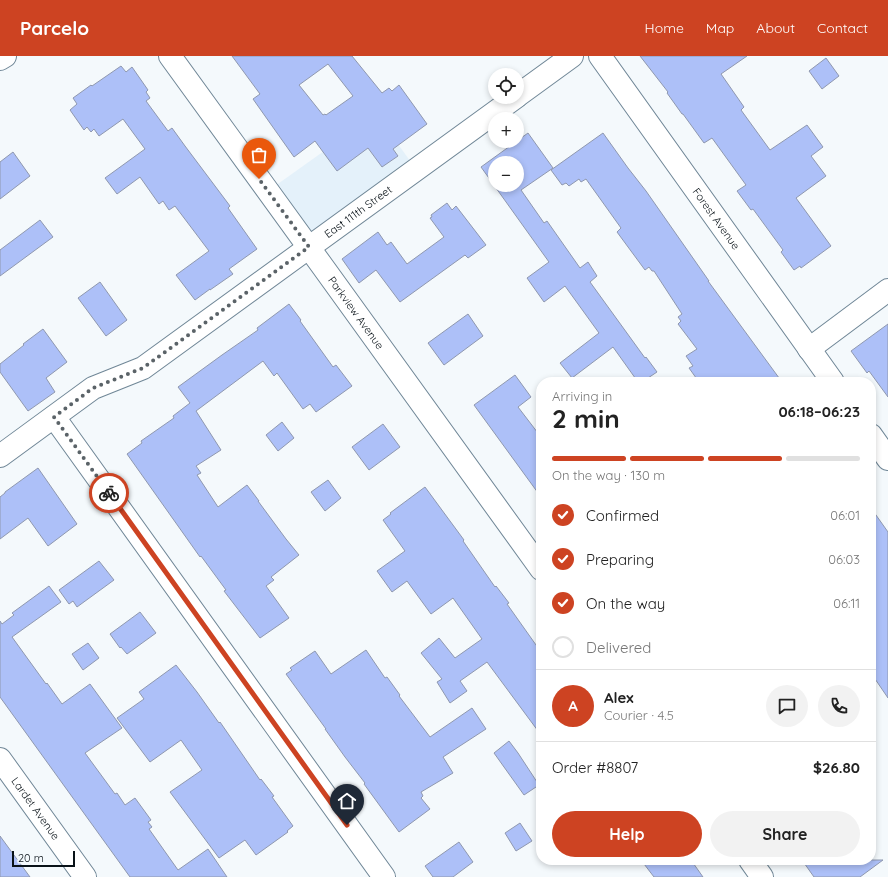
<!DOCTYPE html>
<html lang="en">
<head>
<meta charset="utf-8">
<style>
  :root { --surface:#fff; --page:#f2f2f2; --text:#222; --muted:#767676; --line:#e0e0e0; --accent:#cd4322 }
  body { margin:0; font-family:Quicksand,sans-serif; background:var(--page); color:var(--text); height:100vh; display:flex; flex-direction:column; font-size:15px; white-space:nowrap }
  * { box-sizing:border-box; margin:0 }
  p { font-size:13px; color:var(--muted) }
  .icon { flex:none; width:22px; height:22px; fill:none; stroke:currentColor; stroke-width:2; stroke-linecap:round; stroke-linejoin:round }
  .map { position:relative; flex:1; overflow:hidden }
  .panel { position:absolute; left:536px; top:321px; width:340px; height:488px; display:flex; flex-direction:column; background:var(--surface); border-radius:16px; box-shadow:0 2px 6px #0003 }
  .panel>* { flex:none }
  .fabs { position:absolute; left:488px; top:12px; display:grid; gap:8px }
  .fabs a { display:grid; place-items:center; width:36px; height:36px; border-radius:50%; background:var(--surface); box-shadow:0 2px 6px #0003; font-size:20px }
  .scale { position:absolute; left:12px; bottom:10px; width:63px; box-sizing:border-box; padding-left:4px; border:2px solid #091218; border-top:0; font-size:11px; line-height:14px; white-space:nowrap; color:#091218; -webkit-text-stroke:3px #f4f9fc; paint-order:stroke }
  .pin { position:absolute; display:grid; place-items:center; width:34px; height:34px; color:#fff; margin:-41px -17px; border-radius:50% 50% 50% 0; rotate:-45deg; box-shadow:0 0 4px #0007 }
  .pin .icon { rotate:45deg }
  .courier { position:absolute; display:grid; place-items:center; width:40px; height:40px; margin:-20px; border:3px solid #cd4322; border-radius:50%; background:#fff; color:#222; box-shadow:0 1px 5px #0007 }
  .headline em { font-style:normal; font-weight:700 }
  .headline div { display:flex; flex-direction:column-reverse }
  .headline { display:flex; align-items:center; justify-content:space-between; height:68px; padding:0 16px }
  h1 { font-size:26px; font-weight:700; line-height:30px }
  .bar { display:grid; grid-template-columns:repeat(4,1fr); gap:6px 4px; align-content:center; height:48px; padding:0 16px }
  .bar i { height:5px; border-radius:3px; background:var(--line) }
  .bar .on { background:var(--accent) }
  .bar p { grid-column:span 4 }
  .line { display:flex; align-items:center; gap:10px; padding:0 16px; border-top:1px solid var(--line) }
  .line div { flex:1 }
  .round { display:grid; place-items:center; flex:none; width:42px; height:42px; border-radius:21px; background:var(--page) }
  ol { padding:0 16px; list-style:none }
  li { display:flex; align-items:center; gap:12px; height:44px }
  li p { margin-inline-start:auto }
  li .icon { padding:4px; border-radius:50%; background:var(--accent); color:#fff; stroke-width:4 }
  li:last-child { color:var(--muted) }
  li i { width:22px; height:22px; border:2px solid var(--line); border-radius:50% }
  .cta { display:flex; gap:8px; margin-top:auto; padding:8px 16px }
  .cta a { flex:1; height:46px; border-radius:24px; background:var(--accent); color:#fff; font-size:16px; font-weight:700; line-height:46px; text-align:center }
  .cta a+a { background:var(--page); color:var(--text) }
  header { display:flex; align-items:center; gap:24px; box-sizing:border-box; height:56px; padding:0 20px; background:var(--accent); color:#fff }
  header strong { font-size:19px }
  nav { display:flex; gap:22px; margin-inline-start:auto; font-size:14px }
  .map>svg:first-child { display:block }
  .built { fill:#e4f1fa }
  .building { fill:#adc0f8; stroke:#8f98af; fill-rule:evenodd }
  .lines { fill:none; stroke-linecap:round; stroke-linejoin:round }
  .minor-casing { stroke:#708797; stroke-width:24 }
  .tertiary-casing { stroke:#708797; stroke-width:24 }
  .minor { stroke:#fff; stroke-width:22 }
  .tertiary { stroke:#fff; stroke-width:22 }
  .done { stroke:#5b6368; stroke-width:4; stroke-dasharray:0 7.2 }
  .route { stroke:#cd4322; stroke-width:5 }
  .labels { text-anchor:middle; stroke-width:3.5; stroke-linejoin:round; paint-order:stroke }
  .street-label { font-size:11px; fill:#091218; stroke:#f4f9fc }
</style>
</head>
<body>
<header>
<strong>Parcelo</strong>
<nav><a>Home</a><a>Map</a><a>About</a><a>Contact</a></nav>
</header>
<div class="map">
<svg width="888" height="821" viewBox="0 0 888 821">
  <rect width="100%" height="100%" fill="#f4f9fc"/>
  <path class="built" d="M376 58 416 113 309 191 268 135Z"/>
  <path class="building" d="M232 0H352L382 37 389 32 392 35 399 29 427 68 393 93 398 100 382 111 368 92 337 115 315 85 294 101 253 43 260 38ZM328 8 353 40 326 59 325 58 323 59 299 29Z
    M640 0H747L721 18 744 51 741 54 770 94 807 69 823 91 811 100 826 120 796 142 831 190 801 212 800 210 794 214 781 196 783 194 753 153 751 154 737 135 746 129 712 82 704 87 683 58H682L667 37 668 36Z
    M826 2 839 20 822 33 809 15Z
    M121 10 126 16 132 11 148 34 146 36 150 42 146 45 168 75 172 72 185 90 230 150 228 152 257 193 229 213 233 218 210 234V233L195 244 176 219 209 195 175 150 169 154 163 145 159 148 140 121 117 138 105 122 145 93 123 63 99 80 94 73 91 76 87 71 84 74 70 54 77 48 73 42 91 29 92 30Z
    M528 77 553 112 521 134 544 167 547 165 580 212 588 206 597 220 590 226 645 302 646 301 657 316 642 326H638L613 291 572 322 560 307 599 277 565 230 544 246 527 222 549 206 481 111ZM495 107H517V129H495Z
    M603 77 628 112 646 135 709 225H708L782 326H708L705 322 699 326 689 312 693 310 686 300 697 293 678 268 681 265 678 261 682 258 654 215H652L649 211 645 214 617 176 621 172 586 123 581 126 579 123 569 130 566 127 562 129 551 114Z
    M13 96 30 120 0 143V106Z
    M447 147 452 154 456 150 486 189 468 202 465 199 400 246 376 214 359 227 342 203 378 176 387 189 391 186 407 208 444 181 430 162 432 161 431 159Z
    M40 164 53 181 0 220V194Z
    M100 226 127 264 106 280 78 242Z
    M289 248 301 264 300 265 333 311 336 309 352 330 316 356 310 348 303 353 277 317 274 320 263 305 196 355 221 394 196 410 201 417 197 419 218 451 247 429 259 445H258L286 483 299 499 271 521 274 524 266 530 289 562 260 582 224 535 226 534 201 500 200 501 127 398 142 387 141 385 174 362 173 360 190 347 178 331 222 299 258 274 257 272Z
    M468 258 483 280 444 309 428 287Z
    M888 268V341L869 315 867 317 851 295Z
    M43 273 67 306 46 322 55 336 28 355 0 316V308L24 289 23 288Z
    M515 319 531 341 518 351 541 381V441L474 349Z
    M282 366 294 382 278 395 266 379Z
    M383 368 400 391 369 414 352 391Z
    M38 412 77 468 48 490 28 462 0 483V441L5 437V436Z
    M328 424 341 442 325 455 311 436Z
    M425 431 464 484 463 485 495 531 496 530 509 547 507 548 541 596V679L487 606 460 625 467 635 450 647 437 626 442 623 421 597 439 582 455 602 482 583 453 542 431 558 407 525 392 536 377 515 405 495 383 464 391 458 390 457Z
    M871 452 888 476V642L871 617Z
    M99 505 114 524 77 551 73 545 69 548 59 534Z
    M49 530 61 546 12 581 46 628 47 627 62 648 90 628 122 672 85 697 115 738 117 737 125 749 135 742 151 764 148 766 152 771 149 773 178 814 208 793 227 821H130L0 641V565L2 568 14 559 12 557Z
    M140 556 156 577 127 598 121 591 120 592 110 578Z
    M88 587 99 602 83 614 72 598Z
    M366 594 385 622 387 621 400 639 399 640 430 681 472 652 486 673 443 701 453 717 421 736 423 740 421 742 430 753 399 776 364 728 365 727 345 701 325 673H326L286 618 292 614 290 612 315 595 331 618Z
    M176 609 197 636 219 667 220 666 260 724 261 723 274 740 272 741 293 770 287 775 288 776 256 799 245 784 219 802 170 736 202 714 181 684 150 706 117 662 144 643 139 636Z
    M509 685 518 697 539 729 524 739 494 697Z
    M520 767 532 785 516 795 505 777Z
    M0 780 30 821H0Z
    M459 786 473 806 453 821H433L425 810Z
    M641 804H691L703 821H654Z
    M802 804H883L860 821H814Z"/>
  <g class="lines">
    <defs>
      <g id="minor">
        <path id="s1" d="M170 0 323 211 541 513"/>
        <path id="s2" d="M600 0 833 326"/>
        <path d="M517 40 572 0"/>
        <path d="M809 293 888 234"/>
        <path d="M54 361 384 821"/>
        <path d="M871 379 888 403"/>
        <path id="s3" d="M0 400 93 332 143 312 516 41"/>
        <path id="s4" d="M0 703 85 821"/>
        <path d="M750 804 762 821"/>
      </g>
      <path id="tertiary" d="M0 3 5 0"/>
    </defs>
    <use href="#minor" class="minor-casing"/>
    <use href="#tertiary" class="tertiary-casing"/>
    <use href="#minor" class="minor"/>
    <use href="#tertiary" class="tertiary"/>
  </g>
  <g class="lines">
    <path class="done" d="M109 437 54 361 93 332 143 312 309 191 259 123"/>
    <path class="route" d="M109 437 347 769"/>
  </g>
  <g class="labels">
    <g class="street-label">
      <text dy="4" stroke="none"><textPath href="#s3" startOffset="435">East 111th Street</textPath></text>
      <text dy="4" stroke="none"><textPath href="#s2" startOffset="200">Forest Avenue</textPath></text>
      <text dy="4" stroke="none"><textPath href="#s1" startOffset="317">Parkview Avenue</textPath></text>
      <text dy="4" stroke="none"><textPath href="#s4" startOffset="61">Lardet Avenue</textPath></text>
    </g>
  </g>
</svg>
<div class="fabs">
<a><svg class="icon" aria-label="locate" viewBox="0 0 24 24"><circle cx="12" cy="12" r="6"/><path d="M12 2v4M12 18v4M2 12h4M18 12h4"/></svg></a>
<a>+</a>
<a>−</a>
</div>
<div class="scale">20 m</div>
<div class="pin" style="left:259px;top:123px;background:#ea580c"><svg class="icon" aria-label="bag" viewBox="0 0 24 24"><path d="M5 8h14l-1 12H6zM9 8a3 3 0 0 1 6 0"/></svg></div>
<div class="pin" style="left:347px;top:769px;background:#1f2937"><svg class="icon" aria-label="home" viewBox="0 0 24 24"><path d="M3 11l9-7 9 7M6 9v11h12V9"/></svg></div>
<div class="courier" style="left:109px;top:437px"><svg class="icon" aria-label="bike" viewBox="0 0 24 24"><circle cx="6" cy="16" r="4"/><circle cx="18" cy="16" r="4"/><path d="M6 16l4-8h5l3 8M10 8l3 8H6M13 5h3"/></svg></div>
<section class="panel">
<div class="headline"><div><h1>2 min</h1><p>Arriving in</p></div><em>06:18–06:23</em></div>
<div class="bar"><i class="on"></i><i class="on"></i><i class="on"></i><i></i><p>On the way · 130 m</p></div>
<ol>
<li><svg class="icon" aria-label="check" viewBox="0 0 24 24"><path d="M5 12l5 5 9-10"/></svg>Confirmed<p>06:01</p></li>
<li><svg class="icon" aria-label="check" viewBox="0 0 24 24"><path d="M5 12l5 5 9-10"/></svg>Preparing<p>06:03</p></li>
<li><svg class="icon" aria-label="check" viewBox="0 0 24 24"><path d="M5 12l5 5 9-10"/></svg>On the way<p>06:11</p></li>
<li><i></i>Delivered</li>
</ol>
<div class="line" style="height:72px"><b class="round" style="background:var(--accent);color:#fff">A</b><div><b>Alex</b><p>Courier · 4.5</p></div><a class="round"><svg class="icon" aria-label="chat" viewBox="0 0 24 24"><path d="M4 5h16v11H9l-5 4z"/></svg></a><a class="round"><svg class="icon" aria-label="phone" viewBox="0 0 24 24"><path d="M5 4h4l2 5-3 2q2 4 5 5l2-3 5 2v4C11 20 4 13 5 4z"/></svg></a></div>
<div class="line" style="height:52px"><div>Order #8807</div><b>$26.80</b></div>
<div class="cta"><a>Help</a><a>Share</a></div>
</section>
</div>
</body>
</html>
